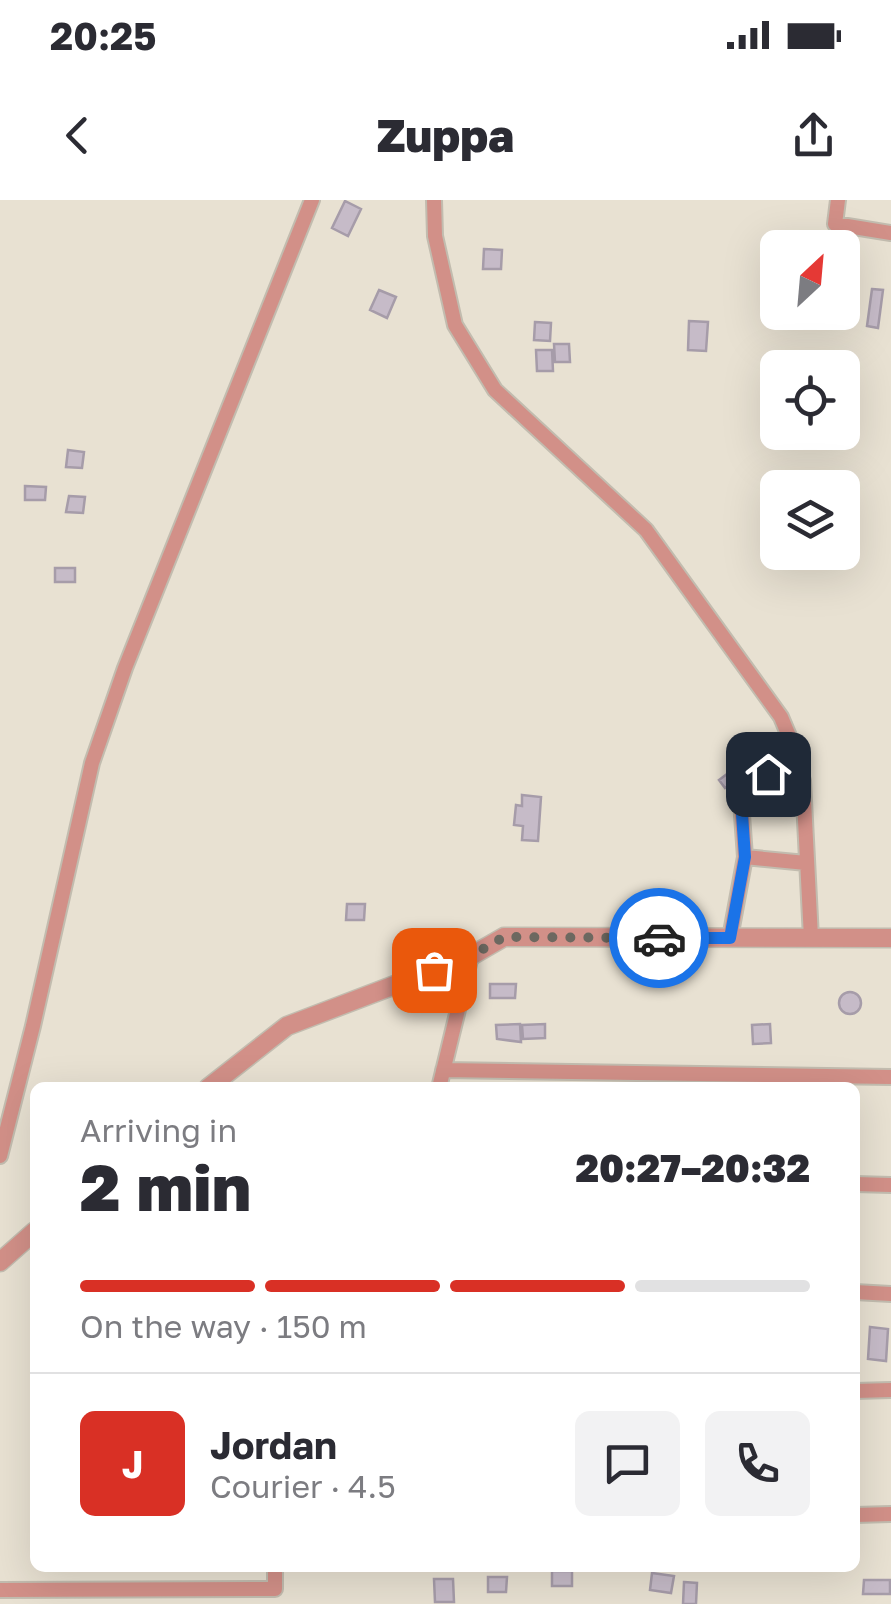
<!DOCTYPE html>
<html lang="en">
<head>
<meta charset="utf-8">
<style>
  :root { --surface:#fff; --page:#f2f2f3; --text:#2b2b33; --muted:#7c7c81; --line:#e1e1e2; --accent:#d93025 }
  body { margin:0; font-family:"Golos Text",sans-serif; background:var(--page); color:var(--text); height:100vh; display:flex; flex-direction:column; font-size:38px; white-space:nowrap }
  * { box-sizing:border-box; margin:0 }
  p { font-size:32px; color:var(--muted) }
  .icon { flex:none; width:55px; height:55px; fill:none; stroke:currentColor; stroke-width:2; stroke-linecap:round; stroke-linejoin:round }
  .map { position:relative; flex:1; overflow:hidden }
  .panel { position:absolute; left:30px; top:882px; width:830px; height:490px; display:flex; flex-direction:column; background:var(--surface); border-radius:15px; box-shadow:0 10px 40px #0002 }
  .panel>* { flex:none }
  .needle { width:65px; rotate:26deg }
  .tools { position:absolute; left:760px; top:30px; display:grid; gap:20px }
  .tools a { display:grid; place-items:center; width:100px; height:100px; border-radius:15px; background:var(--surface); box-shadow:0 10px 40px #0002; font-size:50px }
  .pin { position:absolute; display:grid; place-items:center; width:85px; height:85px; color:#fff; margin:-42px; border-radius:20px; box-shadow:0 5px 15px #0006 }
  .courier { position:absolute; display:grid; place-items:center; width:100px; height:100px; margin:-50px; border:8px solid #1a73e8; border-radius:50%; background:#fff; color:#222; box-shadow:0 2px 12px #0007 }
  .overview em { font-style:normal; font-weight:800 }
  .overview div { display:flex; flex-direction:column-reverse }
  .overview { display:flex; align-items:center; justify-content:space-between; height:170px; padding:0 50px }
  h1 { font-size:65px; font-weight:800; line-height:75px }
  .bar { display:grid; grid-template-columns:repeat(4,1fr); gap:15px 10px; align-content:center; height:120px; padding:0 50px }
  .bar i { height:12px; border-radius:8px; background:var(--line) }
  .bar .current { background:var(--accent) }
  .bar p { grid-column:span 4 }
  .line { display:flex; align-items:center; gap:25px; padding:0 50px; border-top:2px solid var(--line) }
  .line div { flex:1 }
  .round { display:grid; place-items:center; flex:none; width:105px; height:105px; border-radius:15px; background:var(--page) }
  .status { display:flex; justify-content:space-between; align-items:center; height:70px; padding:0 50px; background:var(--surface); direction:ltr }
  .status svg { height:28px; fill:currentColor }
  header { display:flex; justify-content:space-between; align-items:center; height:130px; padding:0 50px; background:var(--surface); font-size:45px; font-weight:800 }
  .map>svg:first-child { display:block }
  .building { fill:#c6bbc8; stroke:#a69ca9; stroke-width:2.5 }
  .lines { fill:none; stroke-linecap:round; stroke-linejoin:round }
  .minor-casing { stroke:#c2bcaf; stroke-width:18 }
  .tertiary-casing { stroke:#c2bcaf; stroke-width:21 }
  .minor { stroke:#d29088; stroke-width:14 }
  .tertiary { stroke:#d29088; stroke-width:18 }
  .done { stroke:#6c6860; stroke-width:10; stroke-dasharray:0 18 }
  .route { stroke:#1a73e8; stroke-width:12 }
</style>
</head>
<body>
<div class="status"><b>20:25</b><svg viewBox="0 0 49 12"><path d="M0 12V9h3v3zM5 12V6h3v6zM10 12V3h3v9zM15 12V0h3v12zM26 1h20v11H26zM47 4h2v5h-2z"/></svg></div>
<header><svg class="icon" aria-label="back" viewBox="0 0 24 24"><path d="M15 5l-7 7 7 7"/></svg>Zuppa<svg class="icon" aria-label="share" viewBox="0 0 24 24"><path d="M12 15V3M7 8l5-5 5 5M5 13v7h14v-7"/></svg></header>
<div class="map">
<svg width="891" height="1404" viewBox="0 0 891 1404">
  <rect width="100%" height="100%" fill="#e8e1d2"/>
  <path class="building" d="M345 1 361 9 348 36 332 28Z
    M484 49 502 50 501 69H483Z
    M872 89 883 90 878 128 867 126Z
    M379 90 396 97 387 118 370 110Z
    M689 121 708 122 706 151 688 150Z
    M535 122 551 123 550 141 534 140Z
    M554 144H569L570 162H555Z
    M536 150H552L553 171H537Z
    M68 250 84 252 82 268 66 267Z
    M25 286 46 287 45 300H25Z
    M69 296 85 297 83 313 66 312Z
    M55 368H75V382H55Z
    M739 565 745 573 725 588 719 580Z
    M522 595 541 597 538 641 522 640 523 626 514 625 516 605 522 606Z
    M347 704H365L364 720H346Z
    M490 784H516L515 798H490Z
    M839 803a11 11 0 1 1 22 0a11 11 0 1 1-22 0Z
    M520 824 521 842 497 839 496 825Z
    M545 824V838L523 839 522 825Z
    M770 824 771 843 753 844 752 825Z
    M870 1127 888 1129 886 1161 868 1159Z
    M552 1371H572V1386H552Z
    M652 1373 674 1376 671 1393 650 1390Z
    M488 1377H507L506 1392H488Z
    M434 1379H453L454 1402H435Z
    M864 1380H890V1394H863Z
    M684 1382 697 1383 696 1404H683Z"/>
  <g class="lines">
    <defs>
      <path id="minor" d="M434 0 435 36 455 125 495 190 646 330 781 517 794 548 803 581 811 738
        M838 0 835 24 891 33
        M794 548 741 601 745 657 806 663
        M730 738 745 657
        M443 870 891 877
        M439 888 471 756
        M0 956 33 826 92 563 125 468 312 0
        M855 984 891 985
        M855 1092 891 1094
        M855 1191 891 1190
        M855 1315 891 1314
        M0 1390 275 1389V1368"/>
      <path id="tertiary" d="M208 888 287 826 471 756 504 737 891 738
        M0 1062 35 1031"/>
    </defs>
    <use href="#minor" class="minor-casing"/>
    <use href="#tertiary" class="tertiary-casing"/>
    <use href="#minor" class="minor"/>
    <use href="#tertiary" class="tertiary"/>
  </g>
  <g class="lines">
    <path class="done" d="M434 770 471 756 504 737 659 738"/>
    <path class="route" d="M659 738H730L745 657 741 600 768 574"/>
  </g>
</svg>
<div class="tools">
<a><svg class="needle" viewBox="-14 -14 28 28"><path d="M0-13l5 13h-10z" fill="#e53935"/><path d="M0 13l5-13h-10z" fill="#7c7c81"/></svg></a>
<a><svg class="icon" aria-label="locate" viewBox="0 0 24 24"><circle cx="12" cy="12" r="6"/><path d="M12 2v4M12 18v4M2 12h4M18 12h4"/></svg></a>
<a><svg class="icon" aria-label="layers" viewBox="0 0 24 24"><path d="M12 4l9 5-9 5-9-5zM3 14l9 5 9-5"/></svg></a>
</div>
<div class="pin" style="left:434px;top:770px;background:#ea580c"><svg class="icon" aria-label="bag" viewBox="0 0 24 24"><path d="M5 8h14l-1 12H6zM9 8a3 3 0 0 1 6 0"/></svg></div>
<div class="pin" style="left:768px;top:574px;background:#1f2937"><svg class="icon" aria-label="home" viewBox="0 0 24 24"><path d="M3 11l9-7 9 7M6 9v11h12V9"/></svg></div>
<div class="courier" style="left:659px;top:738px"><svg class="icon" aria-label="car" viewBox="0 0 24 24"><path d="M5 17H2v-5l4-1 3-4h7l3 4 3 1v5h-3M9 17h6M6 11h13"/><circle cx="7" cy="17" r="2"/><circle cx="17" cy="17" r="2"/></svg></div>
<section class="panel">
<div class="overview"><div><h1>2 min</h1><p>Arriving in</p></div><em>20:27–20:32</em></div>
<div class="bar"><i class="current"></i><i class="current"></i><i class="current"></i><i></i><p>On the way · 150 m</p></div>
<div class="line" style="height:180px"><b class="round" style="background:var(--accent);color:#fff">J</b><div><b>Jordan</b><p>Courier · 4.5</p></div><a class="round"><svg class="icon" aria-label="chat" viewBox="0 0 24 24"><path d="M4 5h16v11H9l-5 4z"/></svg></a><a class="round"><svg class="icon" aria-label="phone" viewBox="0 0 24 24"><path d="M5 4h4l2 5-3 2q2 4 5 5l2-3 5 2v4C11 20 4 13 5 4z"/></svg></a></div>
</section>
</div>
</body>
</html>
